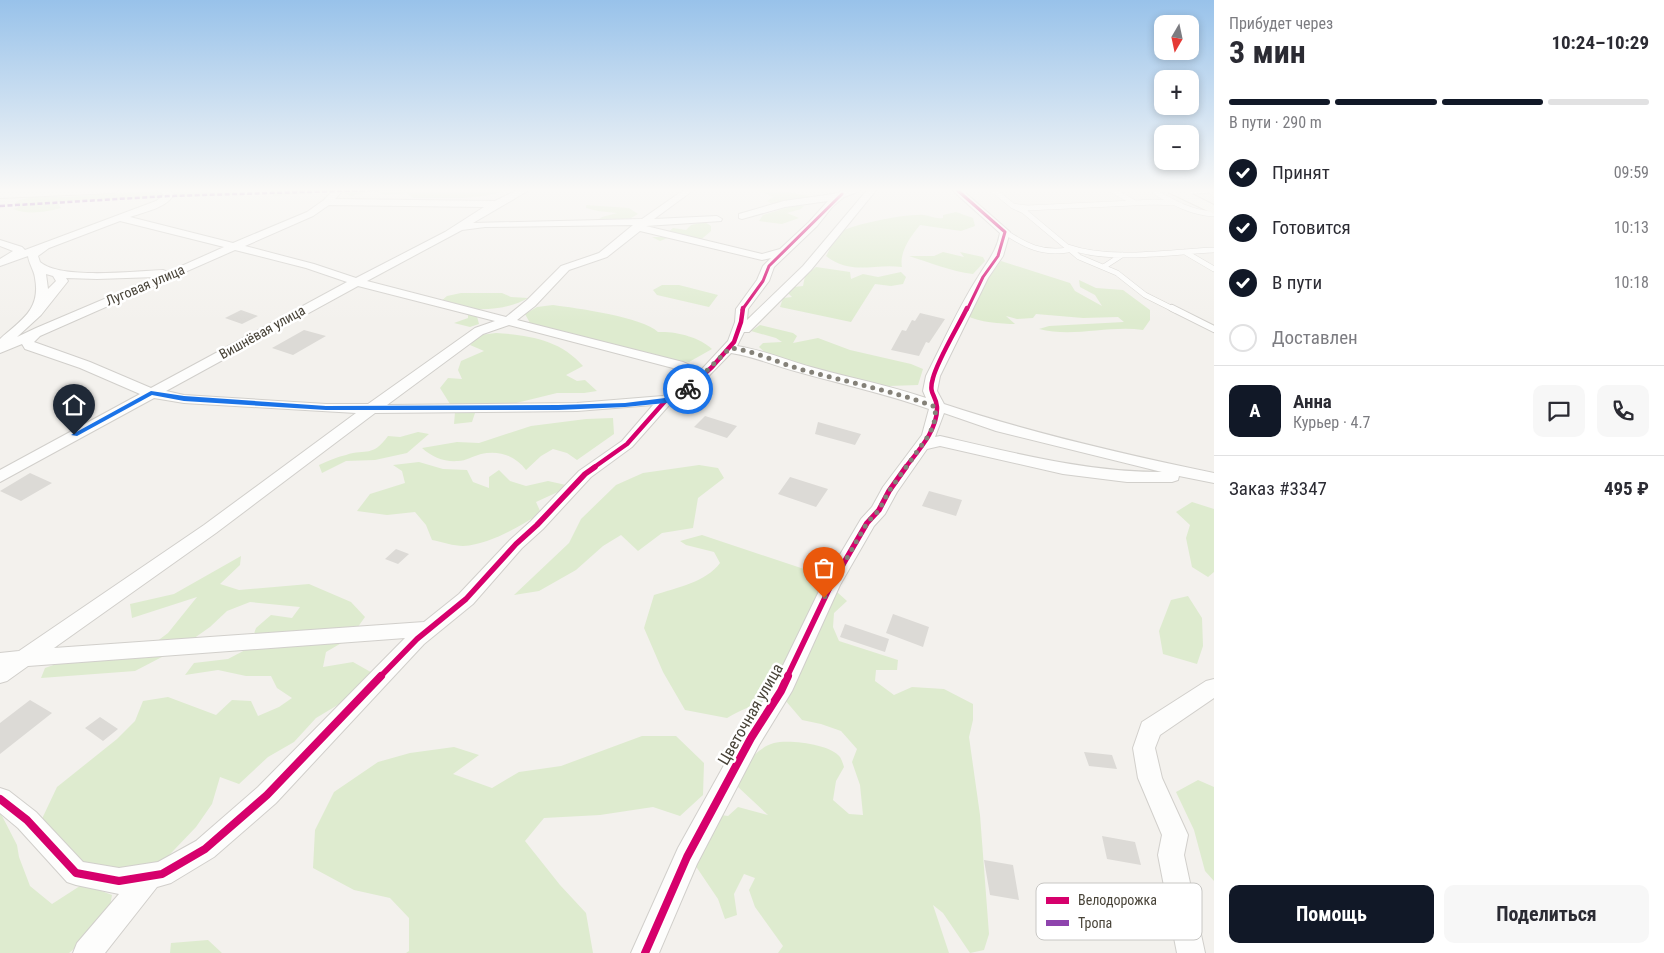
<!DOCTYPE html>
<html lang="ru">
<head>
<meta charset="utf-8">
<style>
  :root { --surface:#fff; --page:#f7f7f7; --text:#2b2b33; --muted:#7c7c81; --line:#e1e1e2; --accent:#111827 }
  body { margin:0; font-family:"Roboto Condensed",sans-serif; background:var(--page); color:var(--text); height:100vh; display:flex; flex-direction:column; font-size:19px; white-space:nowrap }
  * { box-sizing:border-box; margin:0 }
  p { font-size:16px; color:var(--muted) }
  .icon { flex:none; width:28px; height:28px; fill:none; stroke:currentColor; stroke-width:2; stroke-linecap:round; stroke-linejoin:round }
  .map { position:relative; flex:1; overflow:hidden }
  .details { display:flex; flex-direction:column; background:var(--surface); width:450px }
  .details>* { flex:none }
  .needle { width:32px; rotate:189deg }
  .controls { position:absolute; left:1154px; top:15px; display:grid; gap:10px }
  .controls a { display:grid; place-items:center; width:45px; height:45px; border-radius:10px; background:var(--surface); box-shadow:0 2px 8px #0003; font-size:25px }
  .pin { position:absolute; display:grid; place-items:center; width:42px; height:42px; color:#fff; margin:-51px -21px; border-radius:50% 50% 50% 0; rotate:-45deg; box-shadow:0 0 5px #0007 }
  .pin .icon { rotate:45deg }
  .courier { position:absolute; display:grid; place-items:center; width:50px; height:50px; margin:-25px; border:4px solid #1a73e8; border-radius:50%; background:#fff; color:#222; box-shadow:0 1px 6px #0007 }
  .summary em { font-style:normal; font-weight:700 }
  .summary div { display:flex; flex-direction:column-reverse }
  .summary { display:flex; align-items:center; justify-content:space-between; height:85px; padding:0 15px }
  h1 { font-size:32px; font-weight:700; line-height:38px }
  .bar { display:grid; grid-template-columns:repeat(4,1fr); gap:8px 5px; align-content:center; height:60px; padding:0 15px }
  .bar i { height:6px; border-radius:4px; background:var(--line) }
  .bar .on { background:var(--accent) }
  .bar p { grid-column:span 4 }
  .line { display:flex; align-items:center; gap:12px; padding:0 15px; border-top:1px solid var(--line) }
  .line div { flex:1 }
  .round { display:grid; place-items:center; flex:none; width:52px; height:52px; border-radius:10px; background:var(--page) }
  ol { padding:0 15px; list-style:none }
  li { display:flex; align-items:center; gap:15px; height:55px }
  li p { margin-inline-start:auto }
  li .icon { padding:5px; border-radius:50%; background:var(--accent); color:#fff; stroke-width:4 }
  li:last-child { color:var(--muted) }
  li i { width:28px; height:28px; border:2px solid var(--line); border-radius:50% }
  .primary-button { display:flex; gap:10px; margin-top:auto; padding:10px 15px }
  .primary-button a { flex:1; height:58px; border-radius:10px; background:var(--accent); color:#fff; font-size:20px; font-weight:700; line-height:58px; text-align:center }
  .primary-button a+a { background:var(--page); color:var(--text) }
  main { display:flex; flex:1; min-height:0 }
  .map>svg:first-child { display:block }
  .green { fill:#deebcf }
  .building { fill:#dcdad6 }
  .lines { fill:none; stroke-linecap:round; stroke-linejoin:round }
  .service-far1-casing { stroke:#d1cfcb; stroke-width:6 }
  .service-casing { stroke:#d1cfcb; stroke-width:8 }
  .minor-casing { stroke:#d1cfcb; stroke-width:2 }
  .secondary-casing { stroke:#d2cec4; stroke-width:2 }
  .service-far1 { stroke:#fdfdfc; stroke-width:5 }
  .service { stroke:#fdfdfc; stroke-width:6 }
  .minor { fill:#fdfdfc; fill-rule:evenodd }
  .secondary { fill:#f7f6f0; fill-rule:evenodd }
  .quiet { stroke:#8e44ad; stroke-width:2.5; stroke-dasharray:5 2.5; stroke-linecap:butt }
  .cycleway-far3-casing { stroke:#fff; stroke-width:5 }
  .cycleway-far2-casing { stroke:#fff; stroke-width:7 }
  .cycleway-far1-casing { stroke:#fff; stroke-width:9 }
  .cycleway-casing { stroke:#fff; stroke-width:11 }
  .cycleway-far3 { stroke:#d6006c; stroke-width:3 }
  .cycleway-far2 { stroke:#d6006c; stroke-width:4.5 }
  .cycleway-far1 { stroke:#d6006c; stroke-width:5.5 }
  .cycleway { stroke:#d6006c; stroke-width:8 }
  .route { fill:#1a73e8 }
  .done { stroke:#848178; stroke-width:5; stroke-dasharray:0 9 }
  .labels { text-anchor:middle; stroke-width:5; stroke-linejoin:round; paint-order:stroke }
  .far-street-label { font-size:14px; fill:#494439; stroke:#fff }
  .street-label { font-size:16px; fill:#494439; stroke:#fff }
  .key { fill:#fff; stroke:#c8c7c4; stroke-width:1 }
  .key-label { font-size:14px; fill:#494439 }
</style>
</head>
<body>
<main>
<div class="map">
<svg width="1214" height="953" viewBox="0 0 1214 953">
  <rect width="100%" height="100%" fill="#f3f1ed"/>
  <path class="green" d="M182 189 237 190 232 195 72 201 57 202 61 208C47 212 26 215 13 209L19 207 14 204 19 200 32 197H65Z
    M280 189H516L484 196 464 198H413L407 193 386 195 373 191 351 196 338 191 274 196 271 190Z
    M755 189H772L819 198 772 204 767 201 773 197Z
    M586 205 629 208 638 214 631 218 594 223 602 217 617 213 598 211 586 208Z
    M792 206H804L801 209 787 213 799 218 782 224 759 221 763 215Z
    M956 212 973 218 975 226 961 231 920 225C911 236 899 252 902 267 873 263 852 276 826 256 830 250 832 240 836 235 844 225 910 213 924 215 931 216 935 219 943 218V215Z
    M705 222 711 226V231L697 243 688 240 684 235H675L660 241 652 237H662L673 228 686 230 691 225Z
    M943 252 964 257 960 252 983 257 985 261 973 274C950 271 931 263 909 256H934Z
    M1001 261 1070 283 1075 291 1102 306 1095 295 1080 287 1079 280 1096 288 1123 290 1150 310V320L1143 330C1109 325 1073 338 1039 329L1049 326 1124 322 1118 317 1083 318 1036 314 1033 318 1017 319 1006 316 1015 324C1001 324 979 322 967 316L979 291Z
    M816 267 850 272 851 279 863 274 878 277 901 272 906 277 903 284 891 286 875 284 851 322 780 307 783 298 792 297 786 291 794 287 803 286 805 276Z
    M662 285H679L718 295 709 307 657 295 653 290Z
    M461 293H502L511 297 528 298C513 307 492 310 475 309L479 324 470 327 454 323 468 318V311L440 302 447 296Z
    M553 305C576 308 643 317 658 332 675 331 700 337 712 349L689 362 662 358 530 323 525 314 537 307Z
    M760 325 793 333 797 336 793 343 818 338 850 350 911 364 923 369 918 385 889 386 858 384 769 356 759 347 763 343 782 342 776 338 751 331Z
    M496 333C529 335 561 340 583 366L566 375 577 381 585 380 597 391 584 393H557L475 413 472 422 454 424 455 412 440 388 448 378 462 379 458 370 461 361 484 351 470 345 480 335Z
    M613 418 614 434 577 460 567 453 553 449 541 456 526 470C515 455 498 450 481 454 473 456 466 461 458 461 444 462 432 457 422 448L457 442 479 443 531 426 586 419Z
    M418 432 429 434 407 453 375 460 346 461 322 473 319 465C328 461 337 457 346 455 367 448 372 458 388 436L400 437Z
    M419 462 443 469 467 470 473 482 489 488V477L499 470 510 481 526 486 548 481 566 485 560 491 536 502 541 513C518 527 491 544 463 546 454 546 442 542 432 540L426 525 415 512 387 515 357 511 370 494 405 483 402 471 393 465Z
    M699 465 718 468 724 478 698 498 693 528 662 533 638 551 621 535 603 546 576 570 539 591 514 595 569 543 581 519 616 485 643 473Z
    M1192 502 1214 509V572L1208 577 1192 567 1186 538 1190 525 1176 512Z
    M702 535 810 571 830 570 837 592 847 601 834 613 833 627 839 641 898 660 897 670H876L875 681 894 695 912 687 944 689 973 704V720L969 737 980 815 989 934 984 950 970 953 943 913 933 905 949 953H778L783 946 755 907 749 890 755 878 744 874 734 894 737 915 725 919 718 899 695 865 714 814 728 816 738 807 768 815 738 787V771C747 762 761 746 774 743 788 739 831 744 840 757 842 760 843 764 844 767L836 781 833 800 849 814 863 815 860 785 852 762 857 749 841 731 821 724 802 720 785 700C762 700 747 707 727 718L685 710 663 672 644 628 654 595C676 588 706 582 720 563L714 552 686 545 680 541Z
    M241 556 240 565 220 584 239 590 309 584 351 602 365 617 350 638 326 652 323 667 353 662 376 675 346 700 316 718 294 742 268 757 239 784 220 777 212 804 196 827 154 871 124 873 84 864 40 823 57 787 117 739 135 721 143 701 168 697 216 715 232 700 251 701 258 716 279 707 292 698 277 688 271 676H246L218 670 185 675 194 663 228 659 249 648 256 628 271 615 292 618 300 607 250 602 227 611 210 627 183 646 135 671 41 678 45 668 70 659 148 648 168 633 197 597 132 618 130 604 174 594Z
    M1188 596 1202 618 1203 646 1197 664 1163 654 1159 631 1171 600Z
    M642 736H676L704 763 703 795 680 816 653 807 600 815 544 818 525 841 560 885 586 913 593 953H406L409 951V918L390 898 354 890 313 868 315 830 334 792 378 762 410 753 454 747 479 755 453 774 492 788 519 772 561 766Z
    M1198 780 1214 787V881L1205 871 1194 830 1176 792Z
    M0 812 17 845 19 857 30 886 52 904 83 884 112 895 107 922 69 953H0Z
    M208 940 222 953H170L171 943Z"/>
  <path class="building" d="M241 310 258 316 242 324 225 318Z
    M920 313 945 319 929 343 926 342 919 356 891 350 902 330 906 331 912 320 915 321Z
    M304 330 326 336 293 355 272 348Z
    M705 416 737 426 727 438 694 427Z
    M818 422 861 434 855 445 815 434Z
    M30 473 52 483 21 501 0 491Z
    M790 477 828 489 816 507 778 494Z
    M929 491 962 500 956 516 922 506Z
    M396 549 409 554 398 564 385 559Z
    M893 614 929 627 923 647 886 633Z
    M845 624 889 639 885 652 840 637Z
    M30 700 52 713 0 754V723Z
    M100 717 118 729 103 741 85 728Z
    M1084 752 1112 755 1117 769 1089 766Z
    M1102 836 1135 842 1141 865 1107 859Z
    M984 860 1013 865 1019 900 990 895Z"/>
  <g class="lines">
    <defs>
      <path id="service-far1" d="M992 189 1013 206 1027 208 1154 202 1173 203
        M1110 189 1135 203
        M1156 189H1173
        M1158 189 1155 192C1174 203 1192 213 1214 214
        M1180 192 1214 190
        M1013 206 1024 211 1079 257 1117 273 1145 295 1175 310
        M1005 232C1026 246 1042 254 1068 250V247C1112 262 1167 252 1214 250
        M1185 252 1214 269
        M1106 268 1105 266 1122 255"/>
      <path id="service" d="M1172 308 1214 329"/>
      <path id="minor" d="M155 189H166L174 194C167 208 144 212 130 217L233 243 307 212 324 200 334 189H344L335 199 495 201 519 189H531L473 223 642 219 685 189H695L654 219 717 216 722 219 721 221 646 226 762 254 780 249 809 222 828 201 785 207 742 219 739 218V214L784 201 833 194 849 189H861L860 191 844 197 833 206 817 226 774 267 769 281 748 309 747 320 803 266 868 189H877L811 270 749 332H744L737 346C763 350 786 360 811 367 850 378 889 385 926 398L923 391 926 376C943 343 958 308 978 277 987 262 997 251 1000 233L951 189H961L1010 232 1003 256 988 278 940 376 937 391 944 404C1032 433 1123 454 1214 473V483L1179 476 1178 480 1172 482H1127L1063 474 940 446 927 449 897 492 885 514 874 526 840 585 792 691 759 745 697 864 659 953H631L678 848 743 731 773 686 822 585 861 519 872 507 883 487 922 435 929 409C887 394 845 385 802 373 778 367 756 357 731 353L696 389 671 403 632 447 591 477 543 529 522 548 473 604 424 644 276 803 214 857 171 883 157 887 105 953H73L77 943 119 894 76 885 67 882 18 828 0 813V788L9 791 36 812 83 862 119 868 158 862 196 841 258 787 405 638 28 666 7 681 0 683V653L19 651 204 525 356 413 184 403 154 398 0 482V470L140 394 80 368 25 349 22 344 0 353V339C21 320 41 310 35 278 34 270 29 264 28 256L0 266V259L13 251 0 246V240L22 247 25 250 156 201 164 195ZM329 205 484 207 445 232 356 278 314 264 245 246 313 216ZM120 221 224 247 168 272 163 270C135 271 61 280 40 262L38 256 49 248ZM633 225 599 253 561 266 527 300 506 317 367 281 462 230 485 227ZM640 231 762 260 771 258 763 266 757 280 736 309 735 322 728 341 701 370 683 362 517 320 535 306 569 270 607 257ZM235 250 306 268 347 282 151 388 90 362 34 342 40 336ZM46 274 53 276 56 281 48 289ZM156 277 36 328 17 337 41 315 68 281 66 278 97 279ZM358 286 495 321 475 328 368 404H326L184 395 166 391ZM509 325 673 368 693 377 686 383 663 396 577 403 387 405 483 334ZM653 405 622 441 579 471 531 521 510 540 459 594 424 622 54 648 216 533 375 413 577 411ZM944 413 996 431 1162 472C1086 472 1014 453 940 436L935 437Z
        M1214 679V698L1160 735 1155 748 1162 778 1188 835 1184 855 1205 953H1177L1158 855 1162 835 1138 778 1133 748 1142 722 1206 681Z"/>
      <path id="secondary" d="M33 189H120L114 193 0 198V190Z
        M1167 189H1182L1214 205V214L1168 192Z"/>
    </defs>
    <use href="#service-far1" class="service-far1-casing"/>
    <use href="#service" class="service-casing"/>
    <use href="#minor" class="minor-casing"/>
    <use href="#secondary" class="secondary-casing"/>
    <use href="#service-far1" class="service-far1"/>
    <use href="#service" class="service"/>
    <use href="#minor" class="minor"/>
    <use href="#secondary" class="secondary"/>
    <path class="quiet" d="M0 206 168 196 405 189"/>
    <defs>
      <path id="cycleway-far3" d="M956 189 1005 232 998 256 983 277 967 310
        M742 310 763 281 769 266 842 194"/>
      <path id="cycleway-far2" d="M593 468 627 444 666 400 691 386 712 367 734 342 741 322 743 308
        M905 468C918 451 938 430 937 407 936 394 928 395 933 378 938 359 958 327 967 308"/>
      <path id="cycleway-far1" d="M380 677 417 639 466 599 516 544 537 525 585 474 595 467
        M787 677 831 585 867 523 879 510 889 491 906 467"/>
      <path id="cycleway" d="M0 799 27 820 76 873 119 881 162 874 205 849 267 795 381 676
        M645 953 687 857 751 738 781 691 788 676"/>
    </defs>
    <use href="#cycleway-far3" class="cycleway-far3-casing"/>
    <use href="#cycleway-far2" class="cycleway-far2-casing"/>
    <use href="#cycleway-far1" class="cycleway-far1-casing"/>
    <use href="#cycleway" class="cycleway-casing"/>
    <use href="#cycleway-far3" class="cycleway-far3"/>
    <use href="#cycleway-far2" class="cycleway-far2"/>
    <use href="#cycleway-far1" class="cycleway-far1"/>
    <use href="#cycleway" class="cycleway"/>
  </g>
  <linearGradient id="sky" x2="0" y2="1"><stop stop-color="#98c2ea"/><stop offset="0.59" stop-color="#faf9f7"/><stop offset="1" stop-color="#faf9f7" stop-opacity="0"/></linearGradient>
  <rect width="1214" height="322" fill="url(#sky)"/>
  <path class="route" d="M685 387 691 389 666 403 625 407 558 410H326L184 401 152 395 77 436 71 435 151 391 184 396 326 406 558 405 625 403 665 398Z"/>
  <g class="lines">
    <path class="done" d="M688 389 730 348C756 351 778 363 803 370 848 382 893 391 936 407L934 424 929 435 889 491 879 510 867 523 824 598"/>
  </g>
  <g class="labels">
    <g class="far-street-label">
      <text transform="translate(145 285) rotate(-23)" y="5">Луговая улица</text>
      <text transform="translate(262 332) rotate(-29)" y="5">Вишнёвая улица</text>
    </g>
    <g class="street-label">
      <text transform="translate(750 714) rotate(-60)" y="6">Цветочная улица</text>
    </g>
  </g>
  <rect x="1036" y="883" width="166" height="57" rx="8" class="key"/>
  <rect x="1046" y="897" width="23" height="7" fill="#d6006c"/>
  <rect x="1046" y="920" width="23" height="6" fill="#8e44ad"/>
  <g class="key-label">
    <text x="1078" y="905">Велодорожка</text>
    <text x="1078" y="928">Тропа</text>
  </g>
</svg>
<div class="controls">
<a><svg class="needle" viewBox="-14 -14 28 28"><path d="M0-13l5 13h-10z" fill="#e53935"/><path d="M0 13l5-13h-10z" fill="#7c7c81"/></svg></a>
<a>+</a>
<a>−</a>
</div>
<div class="pin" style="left:824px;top:598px;background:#ea580c"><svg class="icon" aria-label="bag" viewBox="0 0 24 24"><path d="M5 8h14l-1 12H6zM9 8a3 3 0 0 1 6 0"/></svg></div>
<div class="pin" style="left:74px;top:435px;background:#1f2937"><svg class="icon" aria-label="home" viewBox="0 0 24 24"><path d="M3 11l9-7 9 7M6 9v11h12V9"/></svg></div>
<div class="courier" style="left:688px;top:389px"><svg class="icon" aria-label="bike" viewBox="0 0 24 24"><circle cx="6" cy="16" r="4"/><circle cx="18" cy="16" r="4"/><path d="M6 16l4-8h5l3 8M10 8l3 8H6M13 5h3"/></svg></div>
</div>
<section class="details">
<div class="summary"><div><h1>3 мин</h1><p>Прибудет через</p></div><em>10:24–10:29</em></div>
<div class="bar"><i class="on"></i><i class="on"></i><i class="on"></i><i></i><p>В пути · 290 m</p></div>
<ol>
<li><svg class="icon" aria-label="check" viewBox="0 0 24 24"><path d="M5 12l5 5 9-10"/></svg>Принят<p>09:59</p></li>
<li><svg class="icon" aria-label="check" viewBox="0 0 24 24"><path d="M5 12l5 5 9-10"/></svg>Готовится<p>10:13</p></li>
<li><svg class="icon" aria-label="check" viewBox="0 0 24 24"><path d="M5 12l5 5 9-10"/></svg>В пути<p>10:18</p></li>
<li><i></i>Доставлен</li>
</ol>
<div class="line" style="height:90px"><b class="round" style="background:var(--accent);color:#fff">А</b><div><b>Анна</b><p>Курьер · 4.7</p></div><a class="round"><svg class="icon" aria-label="chat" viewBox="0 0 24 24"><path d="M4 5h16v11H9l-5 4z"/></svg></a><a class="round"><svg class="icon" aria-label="phone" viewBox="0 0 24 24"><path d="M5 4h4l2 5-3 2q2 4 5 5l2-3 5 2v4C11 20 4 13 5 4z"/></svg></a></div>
<div class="line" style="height:65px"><div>Заказ #3347</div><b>495 ₽</b></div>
<div class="primary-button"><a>Помощь</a><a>Поделиться</a></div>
</section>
</main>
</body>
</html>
